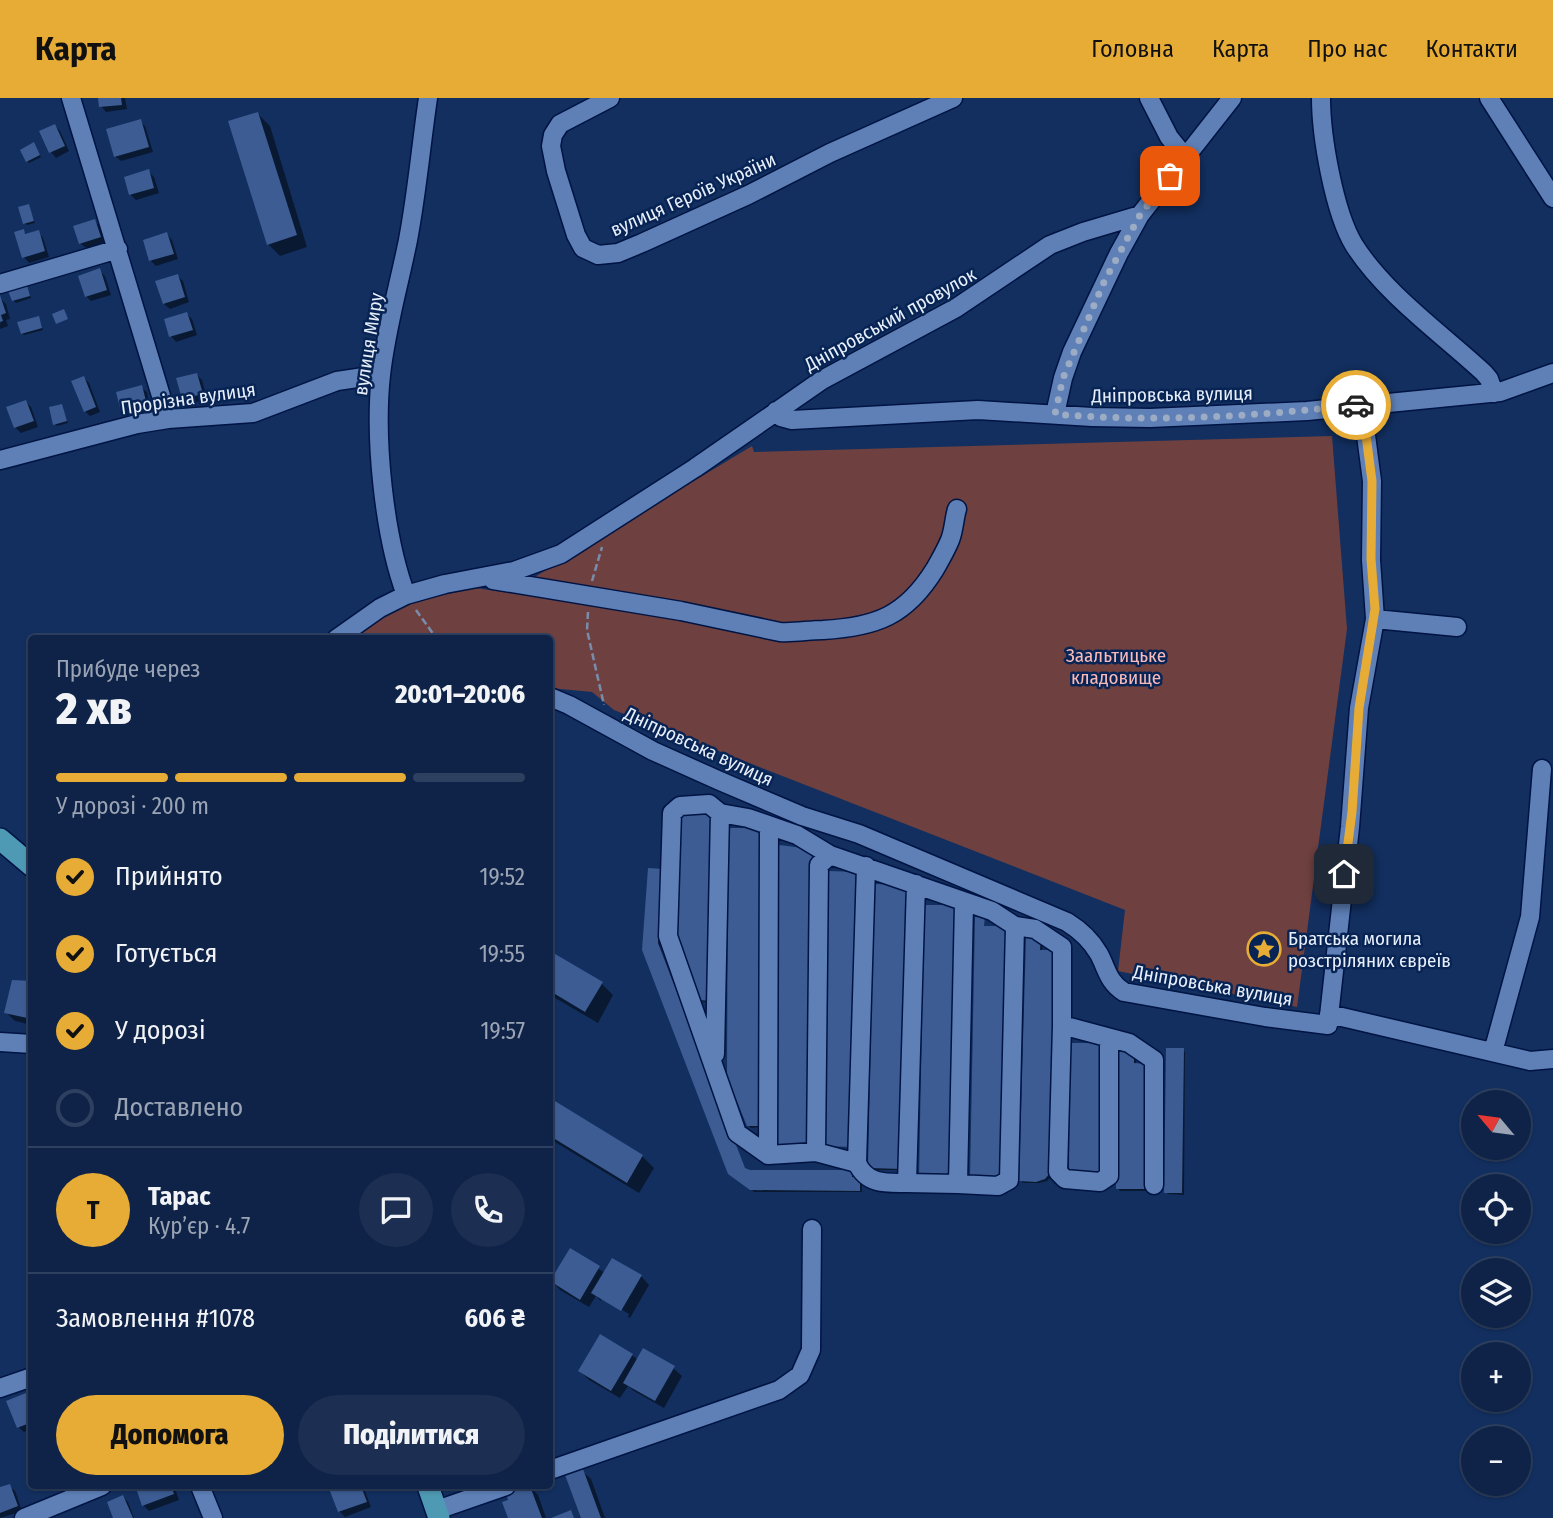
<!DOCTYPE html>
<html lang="uk">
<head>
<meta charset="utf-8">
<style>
  :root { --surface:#0e2347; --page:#1c2f52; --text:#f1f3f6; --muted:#9ba4b4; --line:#2e4060; --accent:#e7ac36 }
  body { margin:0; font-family:"Fira Sans Condensed",sans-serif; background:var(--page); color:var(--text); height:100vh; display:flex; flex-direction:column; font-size:26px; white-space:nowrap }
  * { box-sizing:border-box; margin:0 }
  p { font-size:23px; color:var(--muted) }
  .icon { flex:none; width:38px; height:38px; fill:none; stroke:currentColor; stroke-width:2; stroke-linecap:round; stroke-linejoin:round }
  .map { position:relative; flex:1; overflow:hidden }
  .sheet { position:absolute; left:28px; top:537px; width:525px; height:854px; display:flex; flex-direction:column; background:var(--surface); border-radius:7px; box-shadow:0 2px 5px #0004,0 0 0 2px var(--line) }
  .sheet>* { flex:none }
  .needle { width:46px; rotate:299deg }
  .fabs { position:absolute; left:1461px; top:992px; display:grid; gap:14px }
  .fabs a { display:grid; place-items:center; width:70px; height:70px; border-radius:50%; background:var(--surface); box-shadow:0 2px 5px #0004,0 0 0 2px var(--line); font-size:35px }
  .pin { position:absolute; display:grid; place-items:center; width:60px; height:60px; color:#fff; margin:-30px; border-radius:14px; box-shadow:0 4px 10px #0006 }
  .courier { position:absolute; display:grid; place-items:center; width:70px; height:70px; margin:-35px; border:5px solid #e7ac36; border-radius:50%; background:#fff; color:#222; box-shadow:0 2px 9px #0007 }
  .head em { font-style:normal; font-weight:800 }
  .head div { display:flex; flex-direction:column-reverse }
  .head { display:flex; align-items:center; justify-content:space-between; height:119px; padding:0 28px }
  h1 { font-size:46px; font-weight:800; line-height:52px }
  .bar { display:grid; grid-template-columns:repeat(4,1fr); gap:10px 7px; align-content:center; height:84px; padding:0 28px }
  .bar i { height:9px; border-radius:5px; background:var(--line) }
  .bar .current { background:var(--accent) }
  .bar p { grid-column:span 4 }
  .line { display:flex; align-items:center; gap:18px; padding:0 28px; border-top:2px solid var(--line) }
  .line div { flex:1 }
  .round { display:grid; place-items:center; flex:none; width:74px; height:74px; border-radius:37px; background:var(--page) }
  ol { padding:0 28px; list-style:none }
  li { display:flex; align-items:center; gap:21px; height:77px }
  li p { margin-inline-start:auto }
  li .icon { padding:7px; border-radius:50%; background:var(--accent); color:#111; stroke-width:4 }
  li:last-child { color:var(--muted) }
  li i { width:38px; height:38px; border:4px solid var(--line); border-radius:50% }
  .action { display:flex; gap:14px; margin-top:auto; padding:14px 28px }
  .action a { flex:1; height:80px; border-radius:42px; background:var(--accent); color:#111; font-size:28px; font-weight:800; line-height:80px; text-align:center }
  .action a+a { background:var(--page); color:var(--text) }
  header { display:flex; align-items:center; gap:42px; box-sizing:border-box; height:98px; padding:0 35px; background:var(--accent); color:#111 }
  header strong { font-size:33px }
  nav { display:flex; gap:38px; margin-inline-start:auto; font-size:24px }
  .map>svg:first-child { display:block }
  .green { fill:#6e4140 }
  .shadow { fill:#0007 }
  .building { fill:#3c5c93 }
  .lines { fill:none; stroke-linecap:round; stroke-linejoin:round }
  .minor-casing { stroke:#001443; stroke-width:21 }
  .major-casing { stroke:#001443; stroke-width:24 }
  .path { stroke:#7a8cab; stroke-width:2.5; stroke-dasharray:7 3.5; stroke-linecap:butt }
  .minor { stroke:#5e80b7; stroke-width:18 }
  .major { stroke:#4e99b3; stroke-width:21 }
  .done { stroke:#9cacc4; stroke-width:7; stroke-dasharray:0 12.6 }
  .route { stroke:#e7ac36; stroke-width:9 }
  .labels { text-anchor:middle; stroke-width:5; stroke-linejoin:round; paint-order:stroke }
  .street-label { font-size:19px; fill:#e7effb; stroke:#082454 }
  .park-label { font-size:19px; fill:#fabab8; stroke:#082454 }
  .poi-label { font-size:19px; fill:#e7effb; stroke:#082454; text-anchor:start }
</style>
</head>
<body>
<header>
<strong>Карта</strong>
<nav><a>Головна</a><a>Карта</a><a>Про нас</a><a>Контакти</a></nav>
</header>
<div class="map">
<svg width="1553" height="1420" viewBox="0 0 1553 1420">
  <rect width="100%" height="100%" fill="#122f5f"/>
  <path class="green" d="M1332 338 1347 531 1297 909 1118 873 1125 812 614 612 592 594 550 590V541H354L380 521 416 503 475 490 503 494 528 483 752 348 754 354Z"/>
  <path class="shadow" d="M100 0H125L127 11 106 14 101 8Z
    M258 16 270 28 307 149 280 158 268 146Z
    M140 23 145 28 153 54 121 63 115 58Z
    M55 28 60 33 69 53 56 60 51 54 41 34Z
    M36 49 41 59 29 65 27 63Z
    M148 73 154 79 159 95 136 102 131 97 126 80Z
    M29 108 35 125 27 127 25 125Z
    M94 123 100 128 105 144 86 150 80 145Z
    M23 133 27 137 38 134 43 140 49 159 29 165 24 159Z
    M167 136 172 142 178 161 156 168 151 163Z
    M99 172 105 178 111 197 91 203 86 198Z
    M178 178 183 183 189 204 170 211 164 206Z
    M26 189 31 200 16 205 13 202Z
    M1 201 6 206 10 221 6 222 8 228 0 231Z
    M187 216 192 221 197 237 176 244 171 238Z
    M38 220 43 232 24 237 22 235Z
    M197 277 202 282 207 301 189 306 183 301Z
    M84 280 89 285 100 314 90 318 85 313Z
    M141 289 147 294 151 313 128 318 123 313Z
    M26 304 31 309 38 329 21 335 15 329Z
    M61 308 68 325 57 328 55 326Z
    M709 717 711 719 712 904H703L700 901Z
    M759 731 761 734 760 1029 751 1030 748 1027Z
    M665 775 660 849 745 1072 852 1074 854 1081 862 1083V1094H754L733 1078 644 851Z
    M907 789 904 1072H872L869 1070Z
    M1027 842 1042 844 1052 1077 1047 1083 1039 1085H1023L1021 1083Z
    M550 855 602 886 613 897 598 925 550 897Z
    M32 885V927L15 923 6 914Z
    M1119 952 1136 958V967L1148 969V1093H1120L1118 1090Z
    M1183 952 1185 954 1184 1097 1168 1096 1166 1094Z
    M550 1002 642 1058 654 1070 639 1095 550 1041Z
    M570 1152 605 1175 641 1178 649 1187 630 1220 628 1219 629 1216 601 1199V1203L596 1198 589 1209 560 1192 552 1183Z
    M632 1257 638 1262 673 1270 682 1278 664 1310 634 1293 628 1288 620 1300 589 1282 580 1273Z
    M26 1297 32 1303V1331L24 1334 18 1329Z
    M582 1373 591 1381 605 1420H583Z
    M9 1388 15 1393 22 1413 0 1420V1391Z
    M148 1388H174L179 1402 149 1413 143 1407 138 1391Z
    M203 1388H222L208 1393Z
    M330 1388H363L371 1409 345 1419 339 1413Z
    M530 1389 538 1397 546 1420H510Z
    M123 1399 128 1404 134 1420H115Z"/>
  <path class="building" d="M98 0H121L122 7 99 9Z
    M258 14 297 137 267 147 228 23Z
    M141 21 149 49 114 59 106 31Z
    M55 26 65 48 49 55 39 33Z
    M34 44 40 57 26 64 20 52Z
    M149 71 154 90 129 97 124 79Z
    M29 106 34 123 23 126 18 109Z
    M95 121 101 139 79 146 73 128Z
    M24 131 25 136 39 132 45 153 22 160 14 134Z
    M167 134 174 156 149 163 143 142Z
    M100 170 107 192 85 199 78 178Z
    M178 176 185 199 163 206 155 183Z
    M27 187 30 198 12 203 8 193Z
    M0 197 6 215 1 217 3 223 0 224Z
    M64 211 68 221 56 226 52 216Z
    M187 214 193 232 169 239 164 221Z
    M39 218 42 230 21 236 17 224Z
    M197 275 203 296 182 301 176 280Z
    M84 278 96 309 84 314 71 283Z
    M142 287 147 307 121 314 116 294Z
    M26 302 34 323 14 330 6 309Z
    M62 306 67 323 53 327 49 309Z
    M678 716H710V903L699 902 678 842Z
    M728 730H760L759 1028H747L727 979Z
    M779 747 812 751 808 1048H776Z
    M648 770 663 771 658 845 745 1070 750 1072H852V1079H860V1093L750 1092 728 1076 642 852Z
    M828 773 859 774 853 1049 822 1048Z
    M874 786 908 787 902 1071 868 1070Z
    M924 807H956L952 1081H919Z
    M975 819H985L984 828H1006L1001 1081 970 1080Z
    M1026 840H1041L1040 852H1056L1050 1075 1045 1081 1036 1084 1019 1083Z
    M550 853 603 884 585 914 550 893Z
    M12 882 32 883V921L4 915Z
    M1070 945H1103L1102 1077 1069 1076Z
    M1117 949 1134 954V965L1147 966 1146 1091H1116Z
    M1166 950H1184L1182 1095H1164Z
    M550 1000 643 1057 627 1085 550 1038Z
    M570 1150 600 1168 580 1202 550 1183Z
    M612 1160 642 1177 621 1213 591 1195Z
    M600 1236 633 1256 611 1293 578 1273Z
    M643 1250 675 1268 655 1303 623 1285Z
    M26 1295 32 1308V1324L17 1330 6 1303Z
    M583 1371 601 1420H581L565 1377Z
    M10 1386 18 1408 0 1415V1389Z
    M143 1388H171L174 1396 142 1408 136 1390Z
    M328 1388H361L367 1404 338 1414Z
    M527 1388H530L542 1420H508L502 1404 508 1402 506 1396Z
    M123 1397 133 1420H113L107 1404Z
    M571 1412 574 1420H551Z"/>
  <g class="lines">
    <defs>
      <path id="minor" d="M71 0 168 321
        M610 0 560 26 553 37 551 48 556 73 576 137 583 150 598 157 618 155 642 145 748 97 830 55 953 0
        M1149 0 1169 39 1185 59
        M1321 0C1321 38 1334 114 1354 147 1385 196 1442 236 1484 275L1489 281 1494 295
        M1489 0 1553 100
        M0 186 118 151
        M776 313 781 319 792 322 978 312 1092 319 1150 320 1307 313 1500 294 1553 275
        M1055 316 1063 280 1072 254 1119 155 1140 117 1232 0
        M0 362 137 326 168 321 253 315 337 283 364 279 380 280
        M493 482 681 513 780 534C795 535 809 532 823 532 876 529 906 518 935 471 940 462 946 452 950 442 954 432 954 421 957 411
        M406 497C384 438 374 340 381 277 386 231 399 187 408 142 417 95 421 47 428 0
        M1375 521 1457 529
        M336 541 380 510 406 497 445 486 514 473 561 456 695 370 822 282 956 210 1050 147 1083 134 1140 117
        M550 599 569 607 653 653 720 683 802 718 859 736 1067 824C1080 832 1091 842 1099 856 1107 871 1108 884 1124 894L1265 919 1328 927 1350 729 1359 610 1375 521 1371 462 1372 383 1362 307
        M866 768 857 1065C867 1087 886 1085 907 1085
        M916 786 907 1085 958 1086
        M964 805 958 1086 998 1088 1009 1082 1015 828
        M1329 916 1530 963 1553 961
        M1062 927 1058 1074 1065 1081 1100 1084 1109 1078V941
        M0 944 32 946
        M1493 954 1530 819 1542 671
        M715 956 720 715
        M816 1054 768 1057 737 1035 668 838 672 715 680 708 709 706 720 715 748 720 797 737 830 757
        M768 1057 769 729
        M857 1065 816 1054 819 767 830 757 992 813 1015 828 1035 831 1062 849V927L1129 945 1154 962V1087
        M0 1290 32 1279
        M550 1372 779 1292 800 1277 811 1252 812 1131
        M200 1388 213 1420
        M437 1412 506 1388
        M24 1420 102 1388"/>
      <path id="major" d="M0 741 32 768
        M428 1388 439 1420"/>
    </defs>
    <use href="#minor" class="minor-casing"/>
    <use href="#major" class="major-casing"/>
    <path class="path" d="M592 483 602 449
      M416 512 437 541
      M588 514 587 532 604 607"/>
    <use href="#minor" class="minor"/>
    <use href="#major" class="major"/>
  </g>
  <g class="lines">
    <path class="done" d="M1170 78 1140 117 1104 184 1063 280 1055 316C1154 325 1257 318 1356 307"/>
    <path class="route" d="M1344 776 1352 714 1359 610 1375 511 1371 461 1372 383 1362 307H1356"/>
  </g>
  <defs>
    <symbol id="sight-ring" viewBox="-11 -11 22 22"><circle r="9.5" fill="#082454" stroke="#e7ac36" stroke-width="1.5"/><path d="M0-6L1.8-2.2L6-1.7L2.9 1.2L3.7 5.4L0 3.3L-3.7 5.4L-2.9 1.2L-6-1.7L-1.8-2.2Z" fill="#e7ac36"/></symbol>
  </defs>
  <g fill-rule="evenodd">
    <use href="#sight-ring" x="1245" y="832" width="38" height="38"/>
  </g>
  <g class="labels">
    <g class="street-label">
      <text transform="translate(693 96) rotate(-24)" y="7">вулиця Героїв України</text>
      <text transform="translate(890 221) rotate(-29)" y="7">Дніпровський провулок</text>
      <text transform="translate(368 246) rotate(-81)" y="7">вулиця Миру</text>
      <text transform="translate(1172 296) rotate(-1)" y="7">Дніпровська вулиця</text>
      <text transform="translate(188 300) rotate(-8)" y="7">Прорізна вулиця</text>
      <text transform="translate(699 648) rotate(25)" y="7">Дніпровська вулиця</text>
      <text transform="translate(1213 887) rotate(10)" y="7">Дніпровська вулиця</text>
    </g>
    <g class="park-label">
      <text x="1116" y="564">Заальтицьке<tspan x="1116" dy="22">кладовище</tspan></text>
    </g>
    <g class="poi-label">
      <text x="1288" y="847">Братська могила<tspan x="1288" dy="22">розстріляних євреїв</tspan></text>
    </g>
  </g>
</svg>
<div class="fabs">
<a><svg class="needle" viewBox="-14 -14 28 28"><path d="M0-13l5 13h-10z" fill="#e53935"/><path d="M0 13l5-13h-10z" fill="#9ba4b4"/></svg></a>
<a><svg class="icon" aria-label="locate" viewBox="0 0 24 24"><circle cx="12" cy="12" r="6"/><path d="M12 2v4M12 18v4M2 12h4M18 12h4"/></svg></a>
<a><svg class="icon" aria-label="layers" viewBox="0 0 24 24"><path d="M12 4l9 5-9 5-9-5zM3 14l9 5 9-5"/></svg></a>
<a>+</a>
<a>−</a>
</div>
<div class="pin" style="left:1170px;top:78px;background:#ea580c"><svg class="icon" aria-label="bag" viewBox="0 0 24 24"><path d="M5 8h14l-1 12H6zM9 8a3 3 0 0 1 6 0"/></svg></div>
<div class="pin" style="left:1344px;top:776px;background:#1f2937"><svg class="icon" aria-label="home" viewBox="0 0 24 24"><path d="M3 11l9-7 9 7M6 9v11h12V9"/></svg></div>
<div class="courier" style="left:1356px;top:307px"><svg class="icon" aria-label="car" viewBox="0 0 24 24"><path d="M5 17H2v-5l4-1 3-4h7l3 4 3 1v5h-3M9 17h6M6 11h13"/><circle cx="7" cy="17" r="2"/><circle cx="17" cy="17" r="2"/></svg></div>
<section class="sheet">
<div class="head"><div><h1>2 хв</h1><p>Прибуде через</p></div><em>20:01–20:06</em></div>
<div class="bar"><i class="current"></i><i class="current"></i><i class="current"></i><i></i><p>У дорозі · 200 m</p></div>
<ol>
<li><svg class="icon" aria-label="check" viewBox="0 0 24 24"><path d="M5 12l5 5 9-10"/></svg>Прийнято<p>19:52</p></li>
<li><svg class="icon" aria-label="check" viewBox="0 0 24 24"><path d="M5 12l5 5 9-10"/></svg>Готується<p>19:55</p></li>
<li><svg class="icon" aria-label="check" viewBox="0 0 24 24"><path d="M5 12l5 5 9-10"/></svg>У дорозі<p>19:57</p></li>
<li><i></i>Доставлено</li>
</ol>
<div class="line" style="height:126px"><b class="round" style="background:var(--accent);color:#111">Т</b><div><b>Тарас</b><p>Кур’єр · 4.7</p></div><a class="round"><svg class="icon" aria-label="chat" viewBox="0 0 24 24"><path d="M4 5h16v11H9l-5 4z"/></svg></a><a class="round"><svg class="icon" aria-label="phone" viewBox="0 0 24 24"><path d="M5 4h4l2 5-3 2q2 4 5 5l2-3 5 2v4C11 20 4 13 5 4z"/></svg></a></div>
<div class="line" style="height:91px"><div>Замовлення #1078</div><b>606 ₴</b></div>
<div class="action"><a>Допомога</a><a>Поділитися</a></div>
</section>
</div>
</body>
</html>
